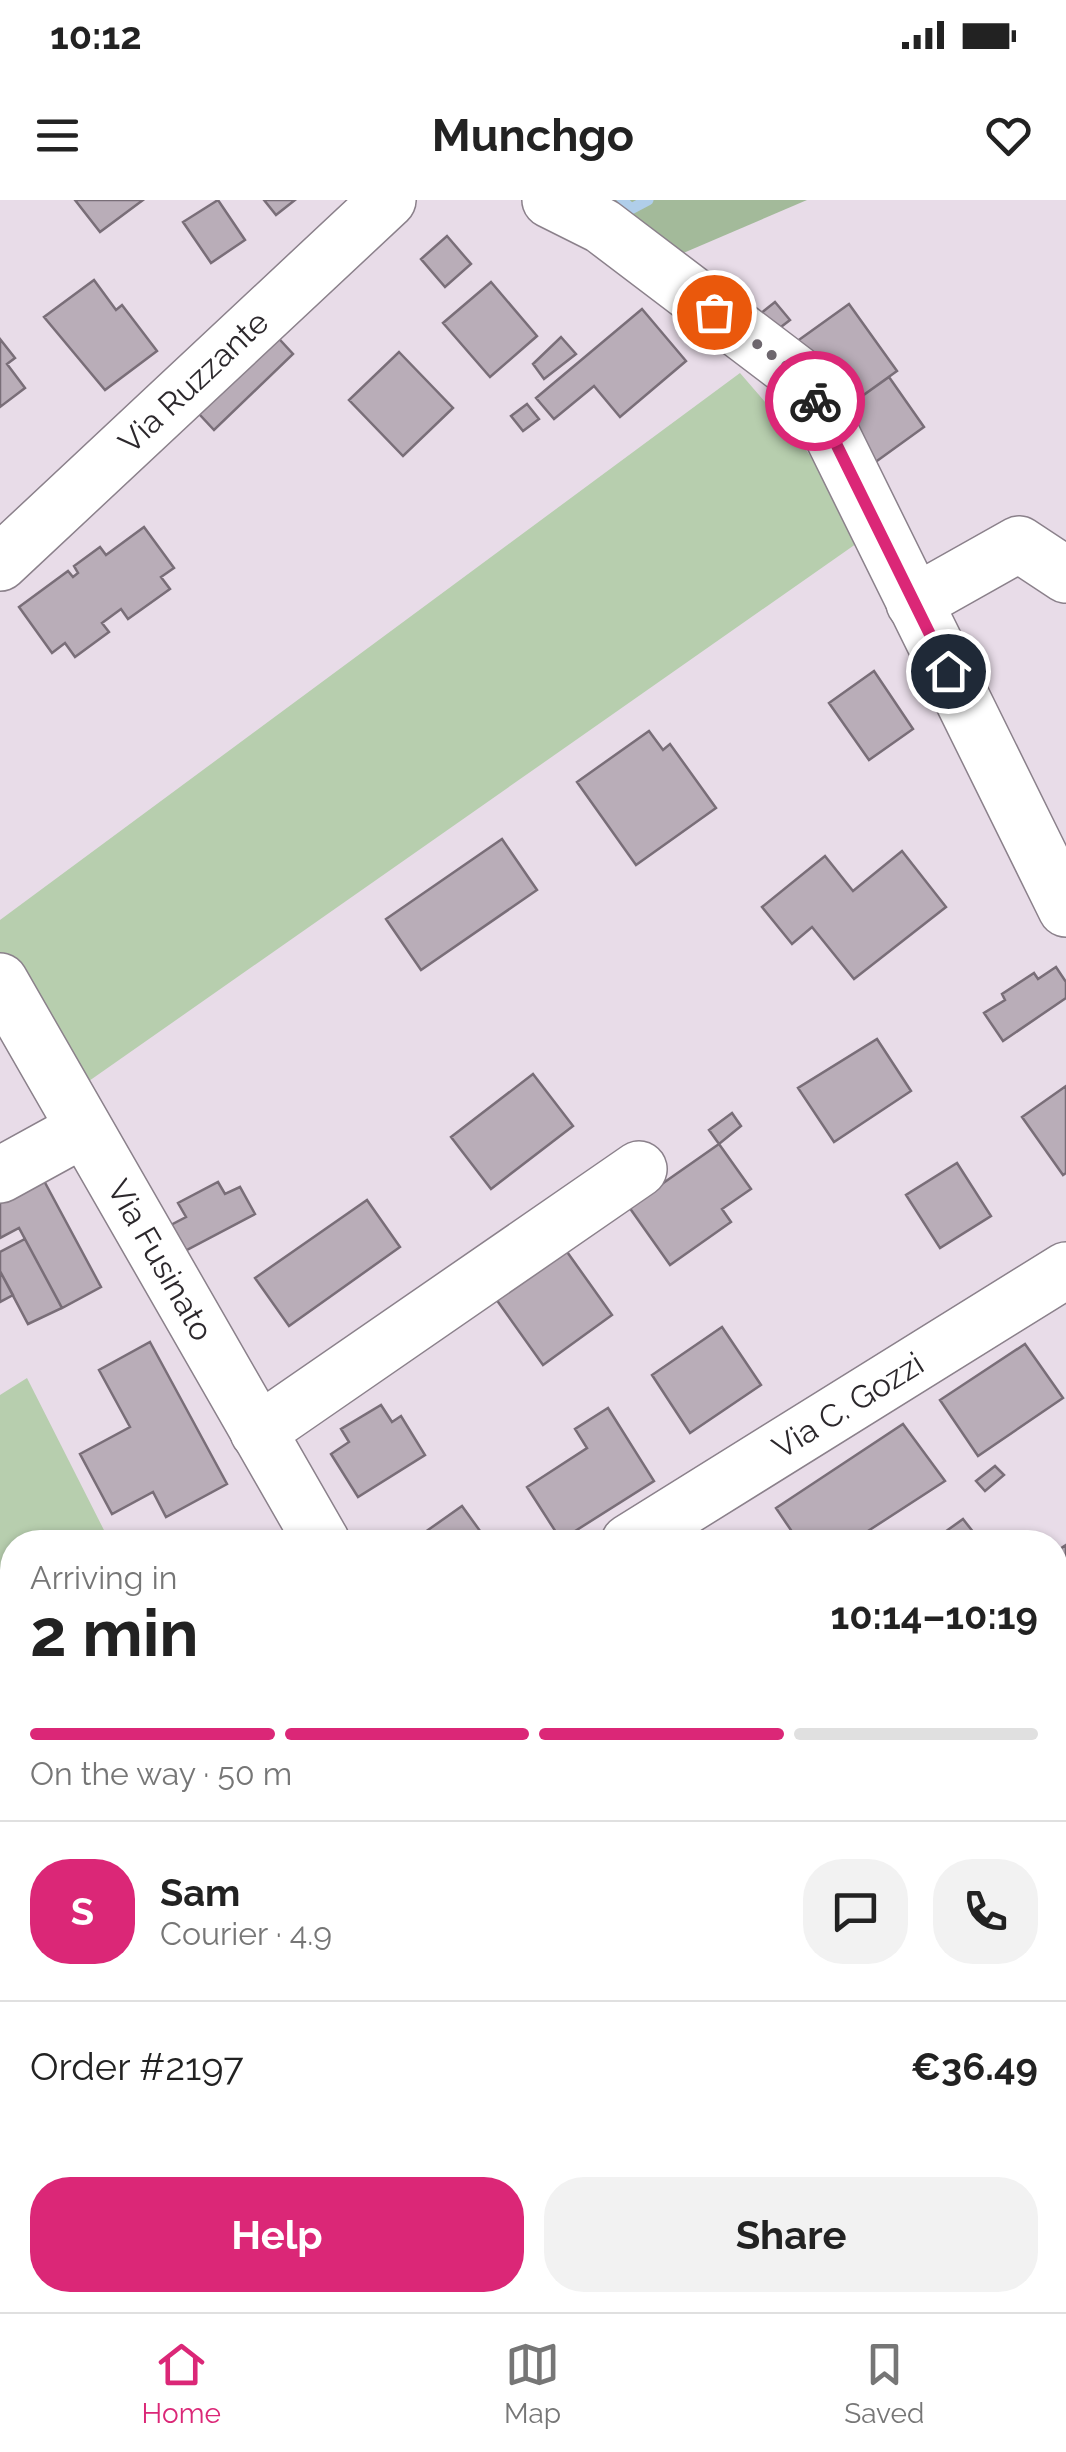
<!DOCTYPE html>
<html lang="en">
<head>
<meta charset="utf-8">
<style>
  :root { --surface:#fff; --page:#f2f2f2; --text:#222; --muted:#767676; --line:#e0e0e0; --accent:#db2777 }
  body { margin:0; font-family:Raleway,sans-serif; background:var(--page); color:var(--text); height:100vh; display:flex; flex-direction:column; font-size:38px; white-space:nowrap }
  * { box-sizing:border-box; margin:0 }
  p { font-size:32px; color:var(--muted) }
  .icon { flex:none; width:55px; height:55px; fill:none; stroke:currentColor; stroke-width:2; stroke-linecap:round; stroke-linejoin:round }
  .map { position:relative; flex:1; overflow:hidden }
  .sheet { position:absolute; left:0px; top:1330px; width:1068px; height:782px; display:flex; flex-direction:column; background:var(--surface); border-radius:40px 40px 0 0; box-shadow:0 2px 8px #0004 }
  .sheet>* { flex:none }
  .pin { position:absolute; display:grid; place-items:center; width:85px; height:85px; color:#fff; margin:-42px; border:5px solid #fff; border-radius:50%; box-shadow:0 2px 10px #0007 }
  .courier { position:absolute; display:grid; place-items:center; width:100px; height:100px; margin:-50px; border:8px solid #db2777; border-radius:50%; background:#fff; color:#222; box-shadow:0 2px 12px #0007 }
  .summary em { font-style:normal; font-weight:700 }
  .summary div { display:flex; flex-direction:column-reverse }
  .summary { display:flex; align-items:center; justify-content:space-between; height:170px; padding:0 30px }
  h1 { font-size:65px; font-weight:700; line-height:75px }
  .bar { display:grid; grid-template-columns:repeat(4,1fr); gap:15px 10px; align-content:center; height:120px; padding:0 30px }
  .bar i { height:12px; border-radius:8px; background:var(--line) }
  .bar .selected { background:var(--accent) }
  .bar p { grid-column:span 4 }
  .line { display:flex; align-items:center; gap:25px; padding:0 30px; border-top:2px solid var(--line) }
  .line div { flex:1 }
  .round { display:grid; place-items:center; flex:none; width:105px; height:105px; border-radius:40px; background:var(--page) }
  .cta { display:flex; gap:20px; margin-top:auto; padding:20px 30px }
  .cta a { flex:1; height:115px; border-radius:40px; background:var(--accent); color:#fff; font-size:40px; font-weight:700; line-height:115px; text-align:center }
  .cta a+a { background:var(--page); color:var(--text) }
  .status { display:flex; justify-content:space-between; align-items:center; height:70px; padding:0 50px; background:var(--surface); direction:ltr }
  .status svg { height:28px; fill:currentColor }
  header { display:flex; justify-content:space-between; align-items:center; height:130px; padding:0 30px; background:var(--surface); font-size:45px; font-weight:700 }
  .menu { display:flex; justify-content:space-around; align-items:center; height:140px; border-top:2px solid var(--line); background:var(--surface); font-size:28px; color:var(--muted) }
  .menu a { display:grid; justify-items:center; gap:5px }
  .menu .selected { color:var(--accent) }
  .map>svg:first-child { display:block }
  .green { fill:#b7ceae }
  .forest { fill:#a3ba9a }
  .lines { fill:none; stroke-linecap:round; stroke-linejoin:round }
  .stream { stroke:#b0ceea; stroke-width:11 }
  .building { fill:#b9adb8; stroke:#796e78; stroke-width:2.5 }
  .minor-casing { stroke:#8b818b; stroke-width:58 }
  .major-casing { stroke:#8b818b; stroke-width:58 }
  .minor { stroke:#fff; stroke-width:55 }
  .major { stroke:#fff; stroke-width:55 }
  .done { stroke:#6e676e; stroke-width:10; stroke-dasharray:0 18 }
  .route { stroke:#db2777; stroke-width:12 }
  .labels { text-anchor:middle; stroke-width:10; stroke-linejoin:round; paint-order:stroke }
  .street-label { font-size:32px; fill:#2c282c; stroke:#f6eaf5 }
</style>
</head>
<body>
<div class="status"><b>10:12</b><svg viewBox="0 0 49 12"><path d="M0 12V9h3v3zM5 12V6h3v6zM10 12V3h3v9zM15 12V0h3v12zM26 1h20v11H26zM47 4h2v5h-2z"/></svg></div>
<header><svg class="icon" aria-label="menu" viewBox="0 0 24 24"><path d="M4 6h16M4 12h16M4 18h16"/></svg>Munchgo<svg class="icon" aria-label="heart" viewBox="0 0 24 24"><path d="M12 20l-8-8c-3-5 5-10 8-4 3-6 11-1 8 4z"/></svg></header>
<div class="map">
<svg width="1066" height="2112" viewBox="0 0 1066 2112">
  <rect width="100%" height="100%" fill="#e8dce8"/>
  <path class="green" d="M740 173 805 248 863 339 69 895 0 768V720Z
    M27 1178 110 1342H12V2100H493L476 2112H0V1195Z"/>
  <path class="forest" d="M563 0H807L653 66Z"/>
  <g class="lines">
    <path class="stream" d="M622 0 631 9 648 0"/>
  </g>
  <path class="building" d="M75 0H143L100 32Z
    M218 0 245 40 211 63 183 22Z
    M264 0H295L276 15Z
    M447 36 471 64 445 87 421 59Z
    M94 80 116 110 122 105 157 151 105 190 44 117Z
    M491 82 537 136 490 177 443 123Z
    M775 102 790 120 764 140 750 122Z
    M849 104 897 171 837 214 789 147Z
    M642 109 686 161 620 217 594 186 554 219 536 198Z
    M270 129 293 154 214 230 188 202Z
    M561 137 576 154 544 179 533 164Z
    M0 139 15 158 7 164 25 188 0 207Z
    M399 152 453 208 403 256 349 200Z
    M889 177 924 227 870 266 837 214Z
    M527 204 539 219 523 231 511 216Z
    M144 327 174 368 161 377 170 389 128 419 121 409 102 423 109 432 75 457 65 443 52 453 19 407 68 371 73 377 78 373 74 366 100 347 106 355Z
    M874 471 913 529 869 560 829 503Z
    M649 531 663 550 670 544 716 608 636 665 577 582Z
    M502 639 537 690 421 770 386 719Z
    M902 651 946 707 854 779 812 727 792 744 762 707 825 656 853 691Z
    M1056 767 1066 782V798L1003 841 984 813 1005 800 1002 794 1034 773 1038 779Z
    M877 839 911 891 834 942 798 888Z
    M533 874 573 926 491 989 451 937Z
    M1066 886V973L1063 975 1022 917Z
    M732 913 741 926 719 944 709 930Z
    M719 944 751 989 722 1009 731 1022 670 1065 629 1007Z
    M957 963 991 1016 940 1048 906 995Z
    M35 964 101 1087 62 1108 19 1028 0 1038V982Z
    M218 982 225 994 240 987 255 1014 181 1053 167 1027 186 1017 178 1003Z
    M367 1000 400 1047 289 1126 255 1078Z
    M25 1039 62 1108 28 1124 0 1071V1052Z
    M565 1049 612 1115 543 1165 496 1099Z
    M0 1071 13 1095 0 1102Z
    M722 1127 761 1185 690 1233 652 1175Z
    M150 1142 227 1284 166 1317 153 1292 112 1314 80 1254 130 1227 99 1170Z
    M1025 1144 1063 1198 978 1256 940 1200Z
    M381 1205 392 1222 401 1216 425 1255 358 1297 331 1254 349 1242 341 1229Z
    M608 1208 654 1281 561 1340 527 1287 587 1248 575 1229Z
    M903 1224 945 1281 851 1342H799L776 1308Z
    M995 1266 1004 1275 985 1291 976 1281Z
    M462 1306 488 1342H411Z
    M963 1319 981 1342H931Z
    M1066 1345V1410L1058 1415 1055 1352Z
    M1066 1739V1816L1061 1820 1055 1812V1746Z
    M1066 1895V1975L1062 1978 1055 1969V1903Z
    M1055 2085 1066 2101V2112H975L972 2108 984 2100H1055Z
    M512 2100H597L581 2112H495Z
    M803 2100H863L848 2112H820L816 2107 812 2110Z"/>
  <g class="lines">
    <defs>
      <g id="minor">
        <path d="M550 0 602 26 805 180 1066 709"/>
        <path id="s1" d="M0 363 388 0"/>
        <path d="M914 403 1019 344 1066 375"/>
        <path d="M0 975 82 930"/>
        <path d="M258 1232 639 969"/>
        <path id="s2" d="M629 1342 1066 1070"/>
        <path d="M1055 1466 1066 1459"/>
        <path d="M1055 2014 1066 2007"/>
        <path d="M904 2112 922 2100"/>
      </g>
      <g id="major">
        <path id="s3" d="M0 781 322 1342"/>
        <path d="M715 2100 721 2112"/>
      </g>
    </defs>
    <use href="#minor" class="minor-casing"/>
    <use href="#major" class="major-casing"/>
    <use href="#minor" class="minor"/>
    <use href="#major" class="major"/>
  </g>
  <g class="lines">
    <path class="done" d="M714 112 805 180 815 201"/>
    <path class="route" d="M815 201 948 471"/>
  </g>
  <g class="labels">
    <g class="street-label">
      <text dy="11" stroke="none"><textPath href="#s1" startOffset="265">Via Ruzzante</textPath></text>
      <text dy="11" stroke="none"><textPath href="#s3" startOffset="322">Via Fusinato</textPath></text>
      <text dy="11" stroke="none"><textPath href="#s2" startOffset="258">Via C. Gozzi</textPath></text>
    </g>
  </g>
</svg>
<div class="pin" style="left:714px;top:112px;background:#ea580c"><svg class="icon" aria-label="bag" viewBox="0 0 24 24"><path d="M5 8h14l-1 12H6zM9 8a3 3 0 0 1 6 0"/></svg></div>
<div class="pin" style="left:948px;top:471px;background:#1f2937"><svg class="icon" aria-label="home" viewBox="0 0 24 24"><path d="M3 11l9-7 9 7M6 9v11h12V9"/></svg></div>
<div class="courier" style="left:815px;top:201px"><svg class="icon" aria-label="bike" viewBox="0 0 24 24"><circle cx="6" cy="16" r="4"/><circle cx="18" cy="16" r="4"/><path d="M6 16l4-8h5l3 8M10 8l3 8H6M13 5h3"/></svg></div>
<section class="sheet">
<div class="summary"><div><h1>2 min</h1><p>Arriving in</p></div><em>10:14–10:19</em></div>
<div class="bar"><i class="selected"></i><i class="selected"></i><i class="selected"></i><i></i><p>On the way · 50 m</p></div>
<div class="line" style="height:180px"><b class="round" style="background:var(--accent);color:#fff">S</b><div><b>Sam</b><p>Courier · 4.9</p></div><a class="round"><svg class="icon" aria-label="chat" viewBox="0 0 24 24"><path d="M4 5h16v11H9l-5 4z"/></svg></a><a class="round"><svg class="icon" aria-label="phone" viewBox="0 0 24 24"><path d="M5 4h4l2 5-3 2q2 4 5 5l2-3 5 2v4C11 20 4 13 5 4z"/></svg></a></div>
<div class="line" style="height:130px"><div>Order #2197</div><b>€36.49</b></div>
<div class="cta"><a>Help</a><a>Share</a></div>
</section>
</div>
<nav class="menu">
<a class="selected"><svg class="icon" aria-label="home" viewBox="0 0 24 24"><path d="M3 11l9-7 9 7M6 9v11h12V9"/></svg>Home</a>
<a><svg class="icon" aria-label="map" viewBox="0 0 24 24"><path d="M3 6l6-2 6 2 6-2v14l-6 2-6-2-6 2zM9 4v14M15 6v14"/></svg>Map</a>
<a><svg class="icon" aria-label="saved" viewBox="0 0 24 24"><path d="M7 4h10v16l-5-4-5 4z"/></svg>Saved</a>
</nav>
</body>
</html>
